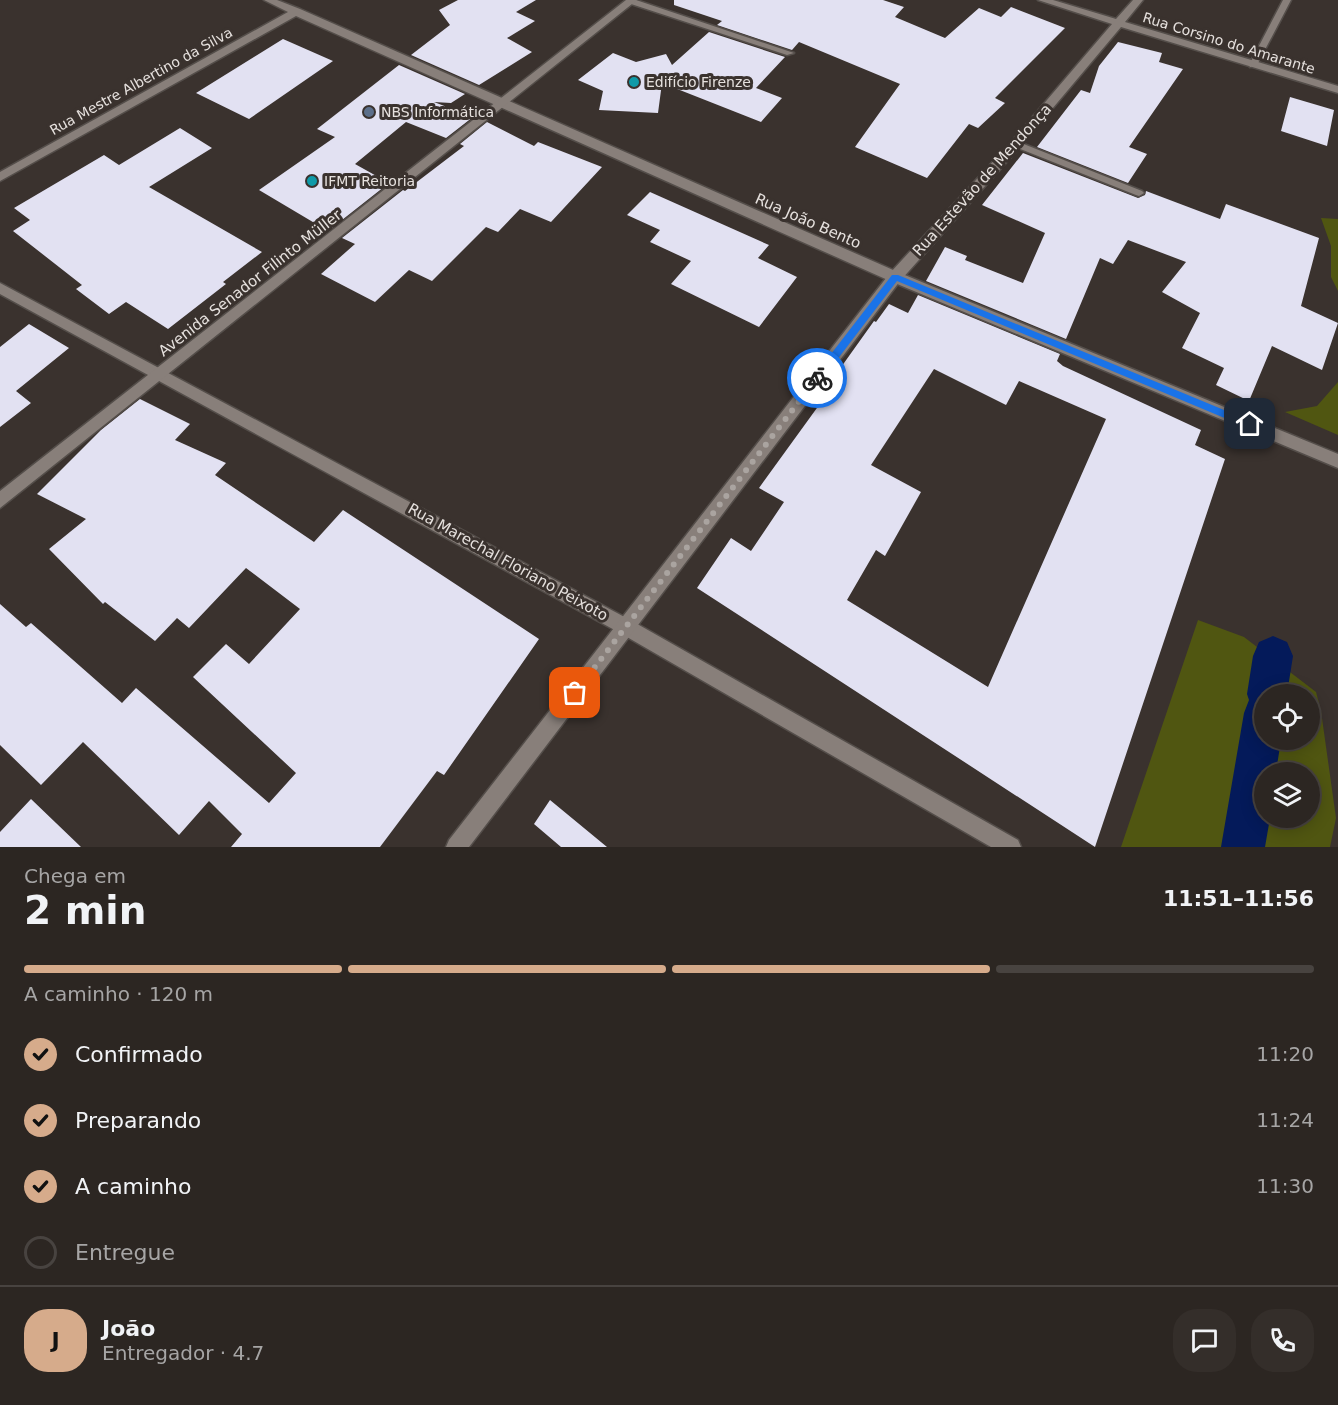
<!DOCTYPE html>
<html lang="pt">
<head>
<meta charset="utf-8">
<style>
  :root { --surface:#2c2622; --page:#342e2a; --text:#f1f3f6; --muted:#a6a5a5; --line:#484340; --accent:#d6ab8b }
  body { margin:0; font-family:"DejaVu Sans",sans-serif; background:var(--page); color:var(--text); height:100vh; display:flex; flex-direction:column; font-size:22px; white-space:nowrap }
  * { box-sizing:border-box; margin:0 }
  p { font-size:20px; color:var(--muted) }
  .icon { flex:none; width:33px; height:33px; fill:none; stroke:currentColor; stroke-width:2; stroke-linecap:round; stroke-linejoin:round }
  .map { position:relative; height:847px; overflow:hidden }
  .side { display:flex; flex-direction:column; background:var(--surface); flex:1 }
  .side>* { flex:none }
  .fabs { position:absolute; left:1254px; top:684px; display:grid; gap:12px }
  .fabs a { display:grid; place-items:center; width:66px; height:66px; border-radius:50%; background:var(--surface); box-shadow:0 3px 15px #0003,0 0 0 2px var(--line); font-size:30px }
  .pin { position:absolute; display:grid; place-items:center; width:51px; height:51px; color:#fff; margin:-26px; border-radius:12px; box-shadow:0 3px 9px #0006 }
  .courier { position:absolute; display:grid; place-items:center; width:60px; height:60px; margin:-30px; border:4px solid #1a73e8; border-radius:50%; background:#fff; color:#222; box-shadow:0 2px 8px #0007 }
  .headline em { font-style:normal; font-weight:800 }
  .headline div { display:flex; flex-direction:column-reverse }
  .headline { display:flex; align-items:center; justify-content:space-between; height:102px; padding:0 24px }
  h1 { font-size:39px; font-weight:800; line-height:45px }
  .bar { display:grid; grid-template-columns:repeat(4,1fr); gap:9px 6px; align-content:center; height:72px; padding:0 24px }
  .bar i { height:8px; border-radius:4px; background:var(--line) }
  .bar .on { background:var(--accent) }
  .bar p { grid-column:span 4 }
  .line { display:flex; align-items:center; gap:15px; padding:0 24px; border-top:2px solid var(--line) }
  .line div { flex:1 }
  .round { display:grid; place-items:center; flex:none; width:63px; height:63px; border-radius:24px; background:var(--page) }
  ol { padding:0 24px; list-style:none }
  li { display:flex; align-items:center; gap:18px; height:66px }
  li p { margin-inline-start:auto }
  li .icon { padding:6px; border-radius:50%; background:var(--accent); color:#111; stroke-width:4 }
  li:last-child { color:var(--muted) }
  li i { width:33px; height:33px; border:3px solid var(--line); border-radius:50% }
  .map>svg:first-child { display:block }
  .green { fill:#505611; fill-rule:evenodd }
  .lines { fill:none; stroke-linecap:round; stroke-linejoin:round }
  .canal { fill:#041a5a; fill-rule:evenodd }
  .building { fill:#e2e1f2; fill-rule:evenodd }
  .service-casing { stroke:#544e4a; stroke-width:3 }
  .minor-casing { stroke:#544e4a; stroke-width:3 }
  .tertiary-casing { stroke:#544e4a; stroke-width:3 }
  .service { fill:#887f7a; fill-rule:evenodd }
  .minor { fill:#887f7a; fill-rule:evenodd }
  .tertiary { fill:#887f7a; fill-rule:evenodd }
  .route { fill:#1a73e8 }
  .done { stroke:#aaa4a0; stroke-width:6; stroke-dasharray:0 10.8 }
  .culture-dot { fill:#0f9aa8; stroke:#3a322e; stroke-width:2 }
  .service-dot { fill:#5c6f8a; stroke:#3a322e; stroke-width:2 }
  .labels { text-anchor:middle; stroke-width:6; stroke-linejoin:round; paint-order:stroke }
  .far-street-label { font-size:14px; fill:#e6e1de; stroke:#3a322e }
  .far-poi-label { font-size:14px; fill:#e6e1de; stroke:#3a322e; text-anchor:start }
  .street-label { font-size:15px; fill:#e6e1de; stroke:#3a322e }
</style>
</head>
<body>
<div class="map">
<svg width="1338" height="847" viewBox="0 0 1338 847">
  <rect width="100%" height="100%" fill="#3a322e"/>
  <path class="green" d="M1321 218 1338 219V291L1331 277V246Z
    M1338 382V435L1285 412 1317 406Z
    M1198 620 1244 637 1316 692 1321 711 1336 818 1330 847H1121ZM1310 694V740H1264V694ZM1310 772V818H1264V772Z"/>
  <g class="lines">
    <path class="canal" d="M1273 636 1287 642 1293 656 1287 694H1264V740H1281L1276 772H1264V818H1270L1265 847H1221L1244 713 1249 700 1247 694 1253 656 1259 642Z"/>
  </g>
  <path class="building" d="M458 0H536L516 12 535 21 507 38 532 52 479 85 411 55 450 25 439 10Z
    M674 0H883L904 7 895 17 945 38 979 8 1001 17 1011 7 1065 28 995 98 1005 103 978 128 969 124 927 178 855 147 900 84 799 42 792 50 717 25 722 21 674 5Z
    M709 32 785 57 756 88 782 98 761 122 662 83 658 113 599 110 603 91 578 80 613 53 636 62 666 54 672 65Z
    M283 39 333 61 249 119 196 93Z
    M1118 42 1162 53 1159 62 1183 69 1129 147 1147 154 1128 183 1037 147 1081 90 1090 93 1099 66Z
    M399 65 465 94 451 103 434 102 473 117 446 138 406 122 355 164 389 183 328 231 259 190 335 137 317 129Z
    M1290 97 1334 110 1327 146 1281 131Z
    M487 122 534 146 538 142 602 167 551 222 520 209 498 232 486 227 432 281 409 270 375 302 321 274 355 244 342 238 403 190 405 191 464 146 460 144Z
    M180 128 212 148 149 187 262 252 223 282 226 284 168 329 126 302 109 314 76 289 82 285 13 231 30 220 14 208 104 155 119 165Z
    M1023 153 1138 198 1145 195 1146 191 1220 219 1226 204 1319 238 1301 306 1338 323 1322 370 1272 346 1249 401 1216 385 1224 368 1182 348 1200 313 1162 292 1186 262 1128 240 1113 264 1100 258 1066 339 926 281 945 247 967 256 965 260 1023 283 1045 233 982 205Z
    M650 192 769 245 758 258 797 277 759 327 671 284 691 261 650 242 660 230 627 215Z
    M918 295 1060 354 1057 361 1063 366 1201 430 1195 445 1225 459 1095 847 697 588 731 538 751 551 784 502 759 488 843 372 839 370 874 321 876 322 889 304 908 313ZM934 369 1006 405 1019 381 1106 419 988 687 847 600 876 550 885 556 921 492 871 465Z
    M29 324 69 348 16 391 31 403 0 427V347Z
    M140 399 190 424 175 440 226 463 215 475 314 542 343 510 539 639 444 775 437 771 380 847H231L242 834 209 801 179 835 83 742 41 785 0 745V604L26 627 31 623 122 703 136 688 269 803 296 773 193 677 226 644 249 664 300 609 246 568 189 628 177 618 155 641 105 602 103 604 49 549 86 519 37 494 101 430Z
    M31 799 81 847H0V832Z
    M550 800 607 847H561L534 824Z"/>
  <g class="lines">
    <defs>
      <path id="service" d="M628 0H636L794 53 787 55 628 3Z
        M1283 0H1291L1257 65 1250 67 1249 65Z
        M1016 141 1142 191 1144 193 1139 196 1136 195 1013 146V142Z"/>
      <path id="minor" d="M264 0H277L300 9 900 273 1338 454V468L890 281 296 16 0 181V172L288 12Z
        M0 283 632 621 1018 840 1021 847H991L620 633 0 294Z"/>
      <path id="tertiary" d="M626 0H637L0 508V491Z
        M1038 0H1053L1116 19 1133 0H1143L1125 22 1338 86V93L1121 27 1020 147 900 281 469 847H446L449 840 890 273 1012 141 1112 24Z"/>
    </defs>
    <use href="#service" class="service-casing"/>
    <use href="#minor" class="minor-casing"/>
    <use href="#tertiary" class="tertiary-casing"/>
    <use href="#service" class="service"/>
    <use href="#minor" class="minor"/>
    <use href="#tertiary" class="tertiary"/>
  </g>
  <path class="route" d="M892 275H898L1253 422 1254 424 1250 429 1246 427 897 281 821 381H814V376Z"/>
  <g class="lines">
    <path class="done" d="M575 693 817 378"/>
  </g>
  <g class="culture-dot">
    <circle cx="634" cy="82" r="6"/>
    <circle cx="312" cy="181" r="6"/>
  </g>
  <circle class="service-dot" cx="369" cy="112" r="6"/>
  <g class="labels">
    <g class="far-street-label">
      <text transform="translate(1229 43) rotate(17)" y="5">Rua Corsino do Amarante</text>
      <text transform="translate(141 81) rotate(-29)" y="5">Rua Mestre Albertino da Silva</text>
    </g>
    <g class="far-poi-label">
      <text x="646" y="87">Edifício Firenze</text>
      <text x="381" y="117">NBS Informática</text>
      <text x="324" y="186">IFMT Reitoria</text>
    </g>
    <g class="street-label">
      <text transform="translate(982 180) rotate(-48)" y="5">Rua Estevão de Mendonça</text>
      <text transform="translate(808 221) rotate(24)" y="5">Rua João Bento</text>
      <text transform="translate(250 283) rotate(-38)" y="5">Avenida Senador Filinto Müller</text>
      <text transform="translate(508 562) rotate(29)" y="5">Rua Marechal Floriano Peixoto</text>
    </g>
  </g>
</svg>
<div class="fabs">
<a><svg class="icon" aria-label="locate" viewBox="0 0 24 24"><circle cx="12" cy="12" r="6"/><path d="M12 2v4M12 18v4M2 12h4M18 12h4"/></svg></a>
<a><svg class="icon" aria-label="layers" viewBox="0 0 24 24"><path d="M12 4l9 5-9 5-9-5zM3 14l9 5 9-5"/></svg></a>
</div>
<div class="pin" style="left:575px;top:693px;background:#ea580c"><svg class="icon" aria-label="bag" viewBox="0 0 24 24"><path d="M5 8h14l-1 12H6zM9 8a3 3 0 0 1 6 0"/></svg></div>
<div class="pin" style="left:1250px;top:424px;background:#1f2937"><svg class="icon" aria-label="home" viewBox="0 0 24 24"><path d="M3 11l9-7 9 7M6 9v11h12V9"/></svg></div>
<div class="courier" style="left:817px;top:378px"><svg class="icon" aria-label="bike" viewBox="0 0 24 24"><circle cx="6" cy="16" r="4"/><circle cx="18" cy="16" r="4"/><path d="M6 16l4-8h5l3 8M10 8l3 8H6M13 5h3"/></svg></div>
</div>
<section class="side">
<div class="headline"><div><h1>2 min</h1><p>Chega em</p></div><em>11:51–11:56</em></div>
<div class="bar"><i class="on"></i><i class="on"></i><i class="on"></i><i></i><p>A caminho · 120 m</p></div>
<ol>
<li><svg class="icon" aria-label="check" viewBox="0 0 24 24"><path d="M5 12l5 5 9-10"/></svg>Confirmado<p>11:20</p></li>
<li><svg class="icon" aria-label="check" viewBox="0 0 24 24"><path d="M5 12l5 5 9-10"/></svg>Preparando<p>11:24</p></li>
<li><svg class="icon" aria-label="check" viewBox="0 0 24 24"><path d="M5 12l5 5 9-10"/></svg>A caminho<p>11:30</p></li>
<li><i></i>Entregue</li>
</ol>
<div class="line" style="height:108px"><b class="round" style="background:var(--accent);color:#111">J</b><div><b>João</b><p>Entregador · 4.7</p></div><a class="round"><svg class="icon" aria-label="chat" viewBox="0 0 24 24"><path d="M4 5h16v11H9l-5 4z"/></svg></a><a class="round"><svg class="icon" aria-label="phone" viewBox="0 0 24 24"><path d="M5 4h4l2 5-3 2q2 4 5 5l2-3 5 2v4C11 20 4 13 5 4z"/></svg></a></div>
</section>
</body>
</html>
